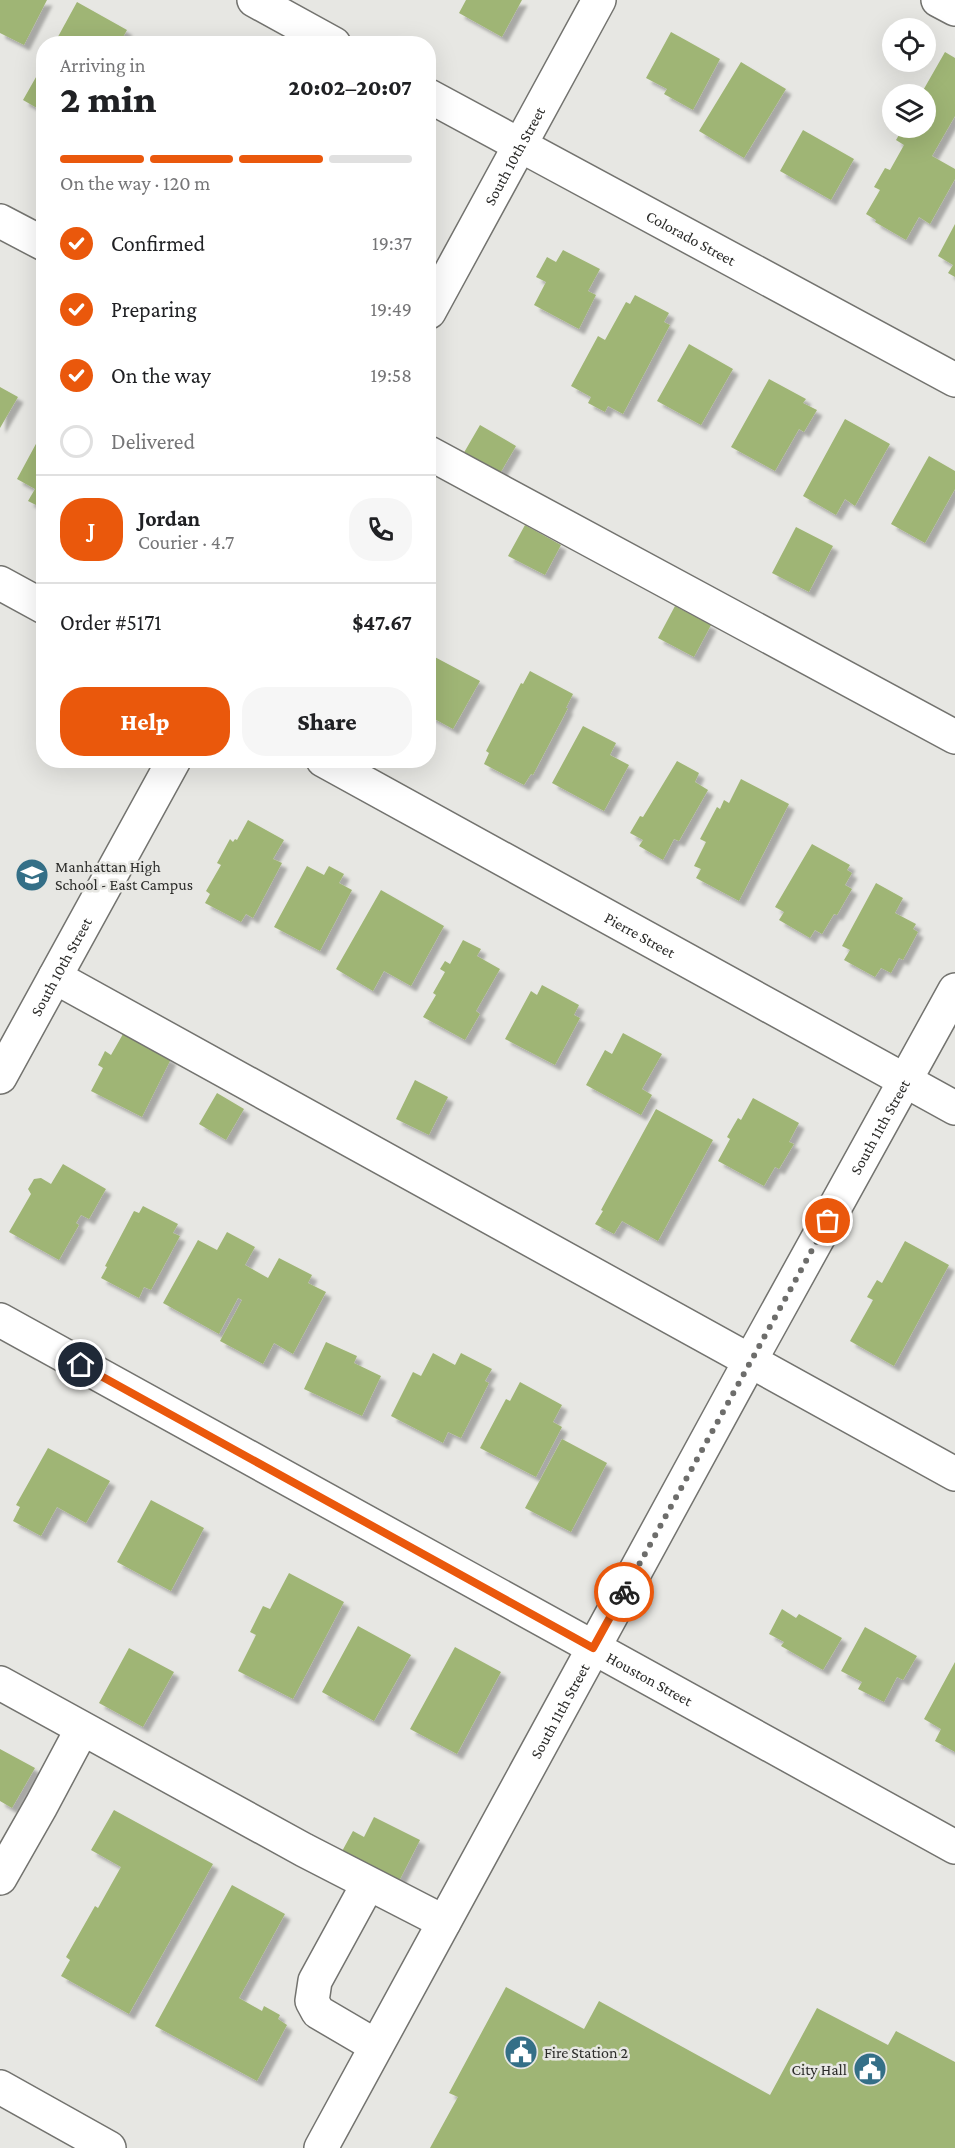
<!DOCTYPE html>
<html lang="en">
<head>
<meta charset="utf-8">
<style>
  :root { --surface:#fff; --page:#f6f6f6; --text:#202124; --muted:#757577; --line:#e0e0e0; --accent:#ea580c }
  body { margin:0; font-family:"Crimson Pro",serif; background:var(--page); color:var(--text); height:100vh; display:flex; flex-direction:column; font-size:22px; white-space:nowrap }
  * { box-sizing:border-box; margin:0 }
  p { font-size:20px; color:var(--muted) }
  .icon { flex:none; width:33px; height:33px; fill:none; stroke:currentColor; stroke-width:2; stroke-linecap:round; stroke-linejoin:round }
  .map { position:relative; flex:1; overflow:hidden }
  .sheet { position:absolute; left:36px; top:36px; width:400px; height:732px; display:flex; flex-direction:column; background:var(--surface); border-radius:24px; box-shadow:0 6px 24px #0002 }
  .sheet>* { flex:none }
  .controls { position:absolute; left:882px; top:18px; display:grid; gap:12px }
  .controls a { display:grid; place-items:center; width:54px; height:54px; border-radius:50%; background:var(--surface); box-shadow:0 6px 24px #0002; font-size:30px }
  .pin { position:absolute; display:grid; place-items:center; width:51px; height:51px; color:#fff; margin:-26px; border:3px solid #fff; border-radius:50%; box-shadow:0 2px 6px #0007 }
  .courier { position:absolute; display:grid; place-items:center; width:60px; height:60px; margin:-30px; border:4px solid #ea580c; border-radius:50%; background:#fff; color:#222; box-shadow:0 2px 8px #0007 }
  .headline em { font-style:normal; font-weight:800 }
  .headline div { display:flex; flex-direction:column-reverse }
  .headline { display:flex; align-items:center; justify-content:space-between; height:102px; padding:0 24px }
  h1 { font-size:39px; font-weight:800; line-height:45px }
  .bar { display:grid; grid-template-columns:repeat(4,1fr); gap:9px 6px; align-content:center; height:72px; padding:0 24px }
  .bar i { height:8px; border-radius:4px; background:var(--line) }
  .bar .selected { background:var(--accent) }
  .bar p { grid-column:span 4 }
  .line { display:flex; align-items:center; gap:15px; padding:0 24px; border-top:2px solid var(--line) }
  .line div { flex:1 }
  .round { display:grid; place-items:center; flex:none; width:63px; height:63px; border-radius:24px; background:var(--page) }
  ol { padding:0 24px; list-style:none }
  li { display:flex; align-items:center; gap:18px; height:66px }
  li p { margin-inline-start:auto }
  li .icon { padding:6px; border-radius:50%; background:var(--accent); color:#fff; stroke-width:4 }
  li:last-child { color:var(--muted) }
  li i { width:33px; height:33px; border:3px solid var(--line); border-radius:50% }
  .primary-button { display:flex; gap:12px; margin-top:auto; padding:12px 24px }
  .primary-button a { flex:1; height:69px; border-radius:24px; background:var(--accent); color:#fff; font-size:24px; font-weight:800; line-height:69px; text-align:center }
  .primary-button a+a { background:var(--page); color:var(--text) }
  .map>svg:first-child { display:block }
  .building { fill:#9fb574; filter:url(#shadow) }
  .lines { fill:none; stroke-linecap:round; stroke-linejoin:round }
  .minor-casing { stroke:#73736f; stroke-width:36 }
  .minor { stroke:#fff; stroke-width:33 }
  .done { stroke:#6d6d6b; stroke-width:6; stroke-dasharray:0 10.8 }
  .route { stroke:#ea580c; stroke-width:8 }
  .labels { text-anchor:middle; stroke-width:5; stroke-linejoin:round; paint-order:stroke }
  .street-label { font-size:16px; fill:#2c2c2a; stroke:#e7e7e3 }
  .poi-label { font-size:16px; fill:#2c2c2a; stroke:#e7e7e3; text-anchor:start }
</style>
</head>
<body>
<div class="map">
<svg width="955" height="2148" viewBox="0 0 955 2148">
  <defs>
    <filter id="shadow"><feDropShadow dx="5.5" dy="5.5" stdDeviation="1.5" flood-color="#0004"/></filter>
  </defs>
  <rect width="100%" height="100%" fill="#e7e7e3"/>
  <path class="building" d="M0 0H47L24 45 0 33Z
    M466 0H522L502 37 459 13Z
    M77 2 127 30 119 44H54Z
    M671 32 720 59 693 110 664 94 667 89 646 78Z
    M945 52 955 58V116L932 156 955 169V179L930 224 919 217 906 240 875 222 876 220 866 214 880 190 874 187 885 168 890 170 904 145 896 140 903 128H926V94H921Z
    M741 62 786 89 744 158 699 131Z
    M44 63V112L23 100Z
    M803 130 854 159 831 200 780 171Z
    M955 224V277L948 273 953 265 938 256Z
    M563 250 600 269 588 291 596 295 579 329 534 305 546 282 536 277 547 257 556 262Z
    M635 295 669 313 664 322 670 325 623 414 608 406 605 412 588 403 591 397 571 386 598 336 605 340 626 302 630 304Z
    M689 344 733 369 701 425 657 401Z
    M769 379 806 399 803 403 817 410 804 432 799 429 775 471 731 447Z
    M0 387 18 397 0 428Z
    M845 419 890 444 855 506 845 499 836 515 803 496Z
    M480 425 516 446 498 477 462 456Z
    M44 429V509L28 501 35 489 17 479Z
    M929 456 955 471V489L925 543 891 524Z
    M525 525 561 545 545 575 508 556Z
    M796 527 833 546 809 592 772 573Z
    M675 606 711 625 694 657 658 638Z
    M429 654 480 681 453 729 429 716 433 708 429 706Z
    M530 671 573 694 566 708H568L533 775 531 774 524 785 484 764 489 753 486 751 521 683 523 684Z
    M583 726 616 743 610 755 629 765 604 811 552 783Z
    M677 761 699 773 695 782 708 790 679 841 674 839 663 860 639 846 643 840 630 833 640 816 643 817Z
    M741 779 789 804 739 901 696 878 701 869 694 866 706 842 700 839 717 807 720 809 724 800 729 803Z
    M248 820 284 840 273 859 282 863 253 918 246 914 241 922 205 903 210 894 206 891 221 865 217 863 230 839 233 842 235 839 237 840Z
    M812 844 850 865 847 870 852 873 845 885 852 889 837 915 834 914 822 934 815 930 810 938 779 920 784 912 775 907Z
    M307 866 324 875 329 866 344 874 339 883 352 890 320 951 274 927Z
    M876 883 903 898 895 913 916 924 913 929 918 932 903 960 899 958 891 973 881 968 875 977 844 960 850 950 842 946Z
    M381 890 444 926 411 986 384 971 373 991 336 969Z
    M463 940 481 949 477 956 500 969 476 1011 480 1014 465 1040 423 1017 436 995 433 993 445 972 440 969 445 961 450 964Z
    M542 985 579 1005 574 1015 580 1018 555 1065 505 1039 531 991 537 995Z
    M623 1033 662 1054 642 1089 652 1095 641 1115 586 1085 605 1050 612 1054Z
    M123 1034 171 1059 142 1117 91 1091 103 1068 98 1065 105 1051 111 1055Z
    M415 1080 448 1097 429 1135 396 1119Z
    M217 1093 244 1109 226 1140 199 1124Z
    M753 1098 799 1123 789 1142 794 1144 779 1169 775 1167 764 1186 718 1161 730 1139 727 1137 738 1118 741 1120Z
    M656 1109 713 1140 658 1241 622 1221 614 1234 595 1224 603 1211 601 1210Z
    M63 1164 106 1189 89 1219 81 1215 76 1223 79 1225 59 1260 9 1232 31 1194 28 1189 34 1179 41 1178 51 1184Z
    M143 1206 178 1224 173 1233 180 1236 151 1290 144 1287 139 1298 101 1278 107 1267 105 1266 134 1211 139 1213Z
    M227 1232 255 1247 245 1265 268 1278 279 1258 312 1275 308 1283 326 1292 293 1354 274 1343 263 1364 220 1341 242 1300 238 1298 219 1334 163 1303 198 1240 217 1250Z
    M905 1241 949 1265 894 1366 850 1341 873 1300 867 1297 877 1280 882 1283Z
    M326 1342 357 1356 354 1363 381 1376 362 1416 304 1389Z
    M433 1353 455 1365 461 1353 492 1369 485 1381 489 1383 461 1438 448 1432 443 1443 391 1416 413 1372 421 1376Z
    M520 1382 562 1405 553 1422 562 1427 536 1477 480 1448 506 1399 510 1401Z
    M562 1439 607 1463 571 1532 525 1508Z
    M48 1448 110 1481 86 1523 57 1507 41 1536 13 1521 20 1507 16 1505Z
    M151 1500 204 1528 171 1591 117 1562Z
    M289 1573 344 1602 293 1699 238 1671 256 1635 250 1632 263 1606 270 1609Z
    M782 1609 796 1618 799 1614 842 1638 823 1670 781 1646 784 1642 769 1634Z
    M358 1626 411 1655 374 1721 322 1692Z
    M865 1627 917 1656 903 1680 897 1677 884 1702 858 1689 862 1682 841 1671Z
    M455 1647 501 1672 457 1754 410 1729Z
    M129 1648 174 1672 143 1727 99 1703Z
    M955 1662V1752L935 1741 941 1729 924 1719Z
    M0 1749 35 1768 12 1808 0 1801Z
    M114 1810 213 1864 129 2014 61 1976 70 1960 66 1957 95 1906 98 1908 121 1867 91 1850Z
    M374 1817 420 1840 396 1887 340 1855 353 1831 364 1837Z
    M232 1885 285 1914 239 1998 262 2011 264 2006 280 2015 278 2019 287 2025 257 2081 155 2026Z
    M506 1987 584 2029 599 2001 770 2095 817 2008 888 2045 896 2031 955 2062V2148H430L458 2097 449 2093Z"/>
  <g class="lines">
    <defs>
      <g id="minor">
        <path d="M254 0 334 44"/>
        <path d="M938 0 955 9"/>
        <path id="s1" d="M429 96 955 380"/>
        <path d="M0 221 44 244"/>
        <path id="s2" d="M429 312 599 0"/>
        <path d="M429 453 955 737"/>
        <path d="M0 583 44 607"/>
        <path id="s3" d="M323 760 955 1108"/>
        <path d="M55 977 955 1474"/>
        <path id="s4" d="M0 1077 174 760"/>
        <path id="s5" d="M0 1320 955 1847"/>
        <path d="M0 1683 304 1850 444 1922"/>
        <path d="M0 1878 41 1806 82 1729"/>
        <path d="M368 1884 315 1981 312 2001 318 2012 376 2046"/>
        <path d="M0 2087 109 2148"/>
        <path id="s6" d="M321 2148 750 1361 955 990"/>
      </g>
    </defs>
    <use href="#minor" class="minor-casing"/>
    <use href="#minor" class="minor"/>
  </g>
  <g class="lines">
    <path class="done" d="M624 1592 828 1221"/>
    <path class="route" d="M81 1365 593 1648 624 1592"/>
  </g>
  <defs>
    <symbol id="school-disc" viewBox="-11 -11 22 22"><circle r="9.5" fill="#346f87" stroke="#e7e7e3"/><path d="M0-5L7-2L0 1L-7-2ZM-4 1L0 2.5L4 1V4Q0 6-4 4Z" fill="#fff"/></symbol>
    <symbol id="civic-disc" viewBox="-11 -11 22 22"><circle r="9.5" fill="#346f87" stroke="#e7e7e3"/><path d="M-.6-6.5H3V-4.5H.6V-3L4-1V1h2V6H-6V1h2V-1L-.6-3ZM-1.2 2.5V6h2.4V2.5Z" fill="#fff"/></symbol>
  </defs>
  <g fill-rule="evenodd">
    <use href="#school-disc" x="13" y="856" width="38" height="38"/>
    <use href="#civic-disc" x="502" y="2033" width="38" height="38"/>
    <use href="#civic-disc" x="851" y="2050" width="38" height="38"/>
  </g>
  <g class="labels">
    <g class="street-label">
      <text dy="6" stroke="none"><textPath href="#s2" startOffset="178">South 10th Street</textPath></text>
      <text dy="6" stroke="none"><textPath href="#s1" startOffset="298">Colorado Street</textPath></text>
      <text dy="6" stroke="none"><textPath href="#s3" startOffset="362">Pierre Street</textPath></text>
      <text dy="6" stroke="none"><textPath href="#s4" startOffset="126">South 10th Street</textPath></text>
      <text dy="6" stroke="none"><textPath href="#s6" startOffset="1164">South 11th Street</textPath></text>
      <text dy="6" stroke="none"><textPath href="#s5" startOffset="742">Houston Street</textPath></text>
      <text dy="6" stroke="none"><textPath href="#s6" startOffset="498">South 11th Street</textPath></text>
    </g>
    <g class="poi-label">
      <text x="55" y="872">Manhattan High<tspan x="55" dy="18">School - East Campus</tspan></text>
      <text x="544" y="2058">Fire Station 2</text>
      <text x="847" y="2075" text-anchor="end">City Hall</text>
    </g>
  </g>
</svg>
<div class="controls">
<a><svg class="icon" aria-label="locate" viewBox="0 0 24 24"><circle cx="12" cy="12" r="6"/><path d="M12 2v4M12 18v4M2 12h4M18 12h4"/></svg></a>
<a><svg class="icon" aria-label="layers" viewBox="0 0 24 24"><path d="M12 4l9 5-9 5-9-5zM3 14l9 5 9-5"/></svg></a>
</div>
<div class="pin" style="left:828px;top:1221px;background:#ea580c"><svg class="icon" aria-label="bag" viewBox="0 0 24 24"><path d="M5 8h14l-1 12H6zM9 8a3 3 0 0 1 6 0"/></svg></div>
<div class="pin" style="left:81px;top:1365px;background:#1f2937"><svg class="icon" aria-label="home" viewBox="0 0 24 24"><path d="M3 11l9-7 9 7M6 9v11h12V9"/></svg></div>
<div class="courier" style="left:624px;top:1592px"><svg class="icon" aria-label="bike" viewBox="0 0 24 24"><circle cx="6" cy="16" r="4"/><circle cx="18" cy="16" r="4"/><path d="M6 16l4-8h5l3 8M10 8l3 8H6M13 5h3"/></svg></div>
<section class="sheet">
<div class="headline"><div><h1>2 min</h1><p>Arriving in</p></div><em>20:02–20:07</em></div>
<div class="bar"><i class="selected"></i><i class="selected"></i><i class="selected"></i><i></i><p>On the way · 120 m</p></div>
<ol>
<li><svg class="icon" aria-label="check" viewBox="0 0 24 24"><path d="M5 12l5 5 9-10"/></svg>Confirmed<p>19:37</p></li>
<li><svg class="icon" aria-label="check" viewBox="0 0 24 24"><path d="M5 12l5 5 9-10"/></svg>Preparing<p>19:49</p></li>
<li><svg class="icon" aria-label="check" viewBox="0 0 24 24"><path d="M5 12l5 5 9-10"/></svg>On the way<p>19:58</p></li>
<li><i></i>Delivered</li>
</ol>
<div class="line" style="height:108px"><b class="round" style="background:var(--accent);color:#fff">J</b><div><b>Jordan</b><p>Courier · 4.7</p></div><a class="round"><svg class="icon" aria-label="phone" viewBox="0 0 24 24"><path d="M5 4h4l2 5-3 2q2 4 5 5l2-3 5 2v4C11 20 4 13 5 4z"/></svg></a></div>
<div class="line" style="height:78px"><div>Order #5171</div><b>$47.67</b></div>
<div class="primary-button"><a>Help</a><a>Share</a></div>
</section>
</div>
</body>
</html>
